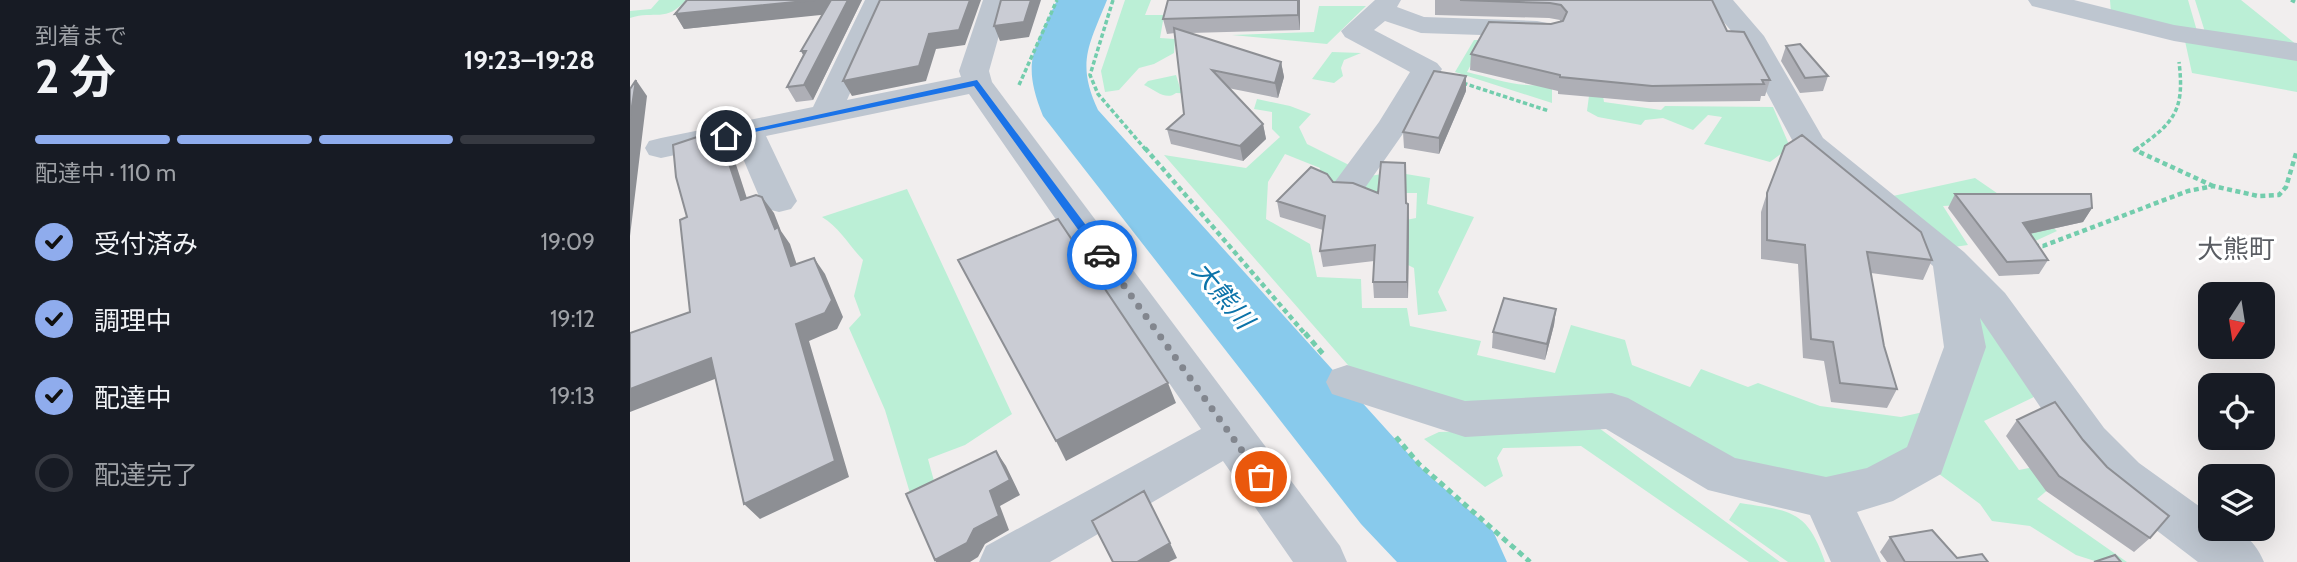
<!DOCTYPE html>
<html lang="ja">
<head>
<meta charset="utf-8">
<style>
  :root { --surface:#171b24; --page:#242831; --text:#f1f3f6; --muted:#9ea1a6; --line:#363941; --accent:#8faced }
  body { margin:0; font-family:Cabin,"Noto Sans JP",sans-serif; background:var(--page); color:var(--text); height:100vh; display:flex; flex-direction:column; font-size:26px; white-space:nowrap }
  * { box-sizing:border-box; margin:0 }
  p { font-size:23px; color:var(--muted) }
  .icon { flex:none; width:38px; height:38px; fill:none; stroke:currentColor; stroke-width:2; stroke-linecap:round; stroke-linejoin:round }
  .map { position:relative; flex:1; overflow:hidden }
  .panel { display:flex; flex-direction:column; background:var(--surface); width:630px }
  .panel>* { flex:none }
  .needle { width:46px; rotate:192deg }
  .fabs { position:absolute; left:1568px; top:282px; display:grid; gap:14px }
  .fabs a { display:grid; place-items:center; width:77px; height:77px; border-radius:14px; background:var(--surface); box-shadow:0 7px 28px #0002; font-size:35px }
  .pin { position:absolute; display:grid; place-items:center; width:60px; height:60px; color:#fff; margin:-30px; border:4px solid #fff; border-radius:50%; box-shadow:0 2px 7px #0007 }
  .courier { position:absolute; display:grid; place-items:center; width:70px; height:70px; margin:-35px; border:5px solid #1a73e8; border-radius:50%; background:#fff; color:#222; box-shadow:0 2px 9px #0007 }
  .overview em { font-style:normal; font-weight:700 }
  .overview div { display:flex; flex-direction:column-reverse }
  .overview { display:flex; align-items:center; justify-content:space-between; height:119px; padding:0 35px }
  h1 { font-size:46px; font-weight:700; line-height:52px }
  .bar { display:grid; grid-template-columns:repeat(4,1fr); gap:10px 7px; align-content:center; height:84px; padding:0 35px }
  .bar i { height:9px; border-radius:5px; background:var(--line) }
  .bar .current { background:var(--accent) }
  .bar p { grid-column:span 4 }
  ol { padding:0 35px; list-style:none }
  li { display:flex; align-items:center; gap:21px; height:77px }
  li p { margin-inline-start:auto }
  li .icon { padding:7px; border-radius:50%; background:var(--accent); color:#111; stroke-width:4 }
  li:last-child { color:var(--muted) }
  li i { width:38px; height:38px; border:4px solid var(--line); border-radius:50% }
  main { display:flex; flex:1; min-height:0 }
  .map>svg:first-child { display:block }
  .green { fill:#bbefd6 }
  .lines { fill:none; stroke-linecap:round; stroke-linejoin:round }
  .river { fill:#88caec; fill-rule:evenodd }
  .path-far2 { stroke:#73cdad; stroke-width:3.5; stroke-dasharray:4.5 2.5; stroke-linecap:butt }
  .path-far1 { stroke:#73cdad; stroke-width:4.5; stroke-dasharray:5 3.5; stroke-linecap:butt }
  .path { stroke:#73cdad; stroke-width:5; stroke-dasharray:6 4.5; stroke-linecap:butt }
  .minor { fill:#bec6d0; fill-rule:evenodd }
  .wall { fill:#aeafb6 }
  .shaded-wall { fill:#8d8f94 }
  .building { fill:#caccd4; stroke:#8d8f94; stroke-width:2 }
  .route { fill:#1a73e8 }
  .done { stroke:#82868e; stroke-width:7; stroke-dasharray:0 12.6 }
  .labels { text-anchor:middle; stroke-width:6; stroke-linejoin:round; paint-order:stroke }
  .neighbourhood-label { font-size:26px; fill:#5a5d63; stroke:#fff }
  .water-label { font-size:26px; font-style:italic; fill:#0b73a9; stroke:#fff }
</style>
</head>
<body>
<main>
<section class="panel">
<div class="overview"><div><h1>2 分</h1><p>到着まで</p></div><em>19:23–19:28</em></div>
<div class="bar"><i class="current"></i><i class="current"></i><i class="current"></i><i></i><p>配達中 · 110 m</p></div>
<ol>
<li><svg class="icon" aria-label="check" viewBox="0 0 24 24"><path d="M5 12l5 5 9-10"/></svg>受付済み<p>19:09</p></li>
<li><svg class="icon" aria-label="check" viewBox="0 0 24 24"><path d="M5 12l5 5 9-10"/></svg>調理中<p>19:12</p></li>
<li><svg class="icon" aria-label="check" viewBox="0 0 24 24"><path d="M5 12l5 5 9-10"/></svg>配達中<p>19:13</p></li>
<li><i></i>配達完了</li>
</ol>
</section>
<div class="map">
<svg width="1667" height="562" viewBox="0 0 1667 562">
  <rect width="100%" height="100%" fill="#f1eeee"/>
  <path class="green" d="M29 0H56C36 23 25 10 0 18V11L21 9Z
    M495 0H521L515 15H534L530 38 545 39 544 53 524 64 509 68 489 90 475 92 471 71Z
    M1480 0H1558L1567 31 1481 13Z
    M1565 0H1611L1667 45 1575 32Z
    M689 6H736L697 44 602 35 684 32Z
    M844 40H854L837 72C865 79 892 89 922 84V103L825 72Z
    M1555 41 1667 58V92L1562 73Z
    M702 52 731 53 714 60 711 68 713 76 704 83 682 79Z
    M546 75 550 88 572 86V94L546 93C536 101 525 90 514 85L518 81Z
    M959 96H973L974 102 1031 110 1035 106 1143 107 1160 147 1140 162 1074 144 1092 117 1078 115 1063 130 1033 118 1015 120 1011 125 968 117 957 111Z
    M627 99 660 106 681 114 669 127 677 144 721 166 708 184 688 179 690 168 655 154 638 182 636 219 680 244 687 277 731 279 732 308H777L780 326 851 341 847 355 925 373 941 325 995 340 1002 365 1060 387 1071 369 1118 387 1128 383 1190 406 1271 417 1298 411 1285 452 1194 486 1098 465 985 401 837 409 725 373 534 155 616 168 650 137 642 129V112L624 109Z
    M764 172 800 178 797 204 844 217 808 292 817 311 788 315 784 268 772 262 776 220 786 218 787 193H750L731 189 740 176Z
    M1345 178 1393 211 1403 209 1427 231 1403 242 1368 203 1313 206 1338 245 1324 247 1263 196Z
    M277 189 382 414 335 445 298 459 307 492 283 503 255 410 219 328 231 315 224 296 233 260C218 244 209 227 192 217Z
    M1359 310 1410 394 1354 421 1389 470 1437 460 1447 465 1407 499 1497 562H1468L1446 555 1400 526 1362 521 1350 504 1305 471 1342 313Z
    M969 428 1150 562H1119L951 446 873 448 867 458 873 476 855 487 794 439 809 432Z
    M1110 503C1160 511 1177 509 1195 562H1158L1099 520Z"/>
  <g class="lines">
    <path class="river" d="M427 0H477C459 45 446 63 468 110L793 470 863 531 877 562H767L731 524 413 116C391 61 404 50 427 0Z"/>
    <path class="path-far2" d="M483 0 460 75 468 94 516 150
      M1661 0 1667 3
      M833 83 919 111
      M389 85 427 0
      M1505 150C1544 123 1555 111 1549 62"/>
    <path class="path-far1" d="M515 148 676 335
      M1508 148 1505 150 1583 186
      M1404 246H1413L1558 191 1583 186 1628 196 1649 195 1656 187 1667 150"/>
    <path class="path" d="M675 333 693 354
      M766 437 789 464 900 562"/>
    <path class="minor" d="M235 0H261L217 100 331 77 329 71 353 0H379L359 71 362 82 710 546 717 562H663L593 461 420 562H349L356 546 571 429 339 94 136 136 167 201 161 209 149 212 137 209 131 201 106 142 31 158 19 155 15 148 19 141 31 138 183 107Z
      M745 0H771L767 7 794 17 907 21 917 23 921 29 917 35 907 37 791 33 755 21 744 30 807 63 812 69 779 125 730 195 718 198 706 195 701 187 749 122 780 72 715 37 711 31Z
      M1075 0H1103L1134 36 1193 138 1334 252 1375 293 1474 428 1509 463 1580 514V528C1608 528 1623 536 1634 562H1568L1475 491 1442 454 1350 318 1356 347 1311 474 1263 501 1227 512 1251 562H1201L1180 515 1078 490 976 429 835 437 702 394 696 382 702 370 717 365 835 401 982 393 998 398 1105 458 1196 477 1237 468 1277 447 1314 347 1303 266 1168 151 1108 39Z
      M1398 0H1444L1544 25 1667 43V61L1544 41 1402 6Z"/>
  </g>
  <path class="wall" d="M57 0H232L183 100 166 102 157 87 173 55 171 51 192 14 54 29 45 14Z
    M538 0H670V30L560 33 651 62 654 77 648 98 598 88 633 124 636 139 613 161 541 144 537 129 554 114 545 33 537 34 533 19Z
    M805 0H1082L1097 31 1140 80 1135 96H1131L1130 101 1019 102 928 94V91L840 70 841 54 930 21V20L919 18 805 15Z
    M1156 46 1198 76 1193 91 1170 93 1151 61Z
    M836 91 809 154 774 148 773 132Z
    M775 163 776 204H778L779 220 778 298H744L743 282 744 261 693 267 690 251 693 230 650 217 647 201 703 182 748 193Z
    M1137 193 1302 260 1293 280 1241 273 1254 346 1267 389 1257 408 1201 402 1194 361 1173 358 1168 264 1131 259V212Z
    M1325 194 1462 208 1453 222 1400 234 1418 260 1409 274 1369 276 1318 208Z
    M926 309 924 325 915 360 862 348 863 332Z
    M1387 420 1453 440 1477 467 1520 538 1504 552 1416 491 1376 436Z
    M1260 537 1327 558 1358 562H1257L1250 552Z"/>
  <path class="shaded-wall" d="M185 0H203L210 13 54 29 45 14Z
    M218 0H232L183 100 174 85 180 66 171 51Z
    M340 0H351L335 45 306 49 296 81 222 96 213 81Z
    M401 0H411L399 37 370 41 364 26Z
    M668 0H670V30L668 15Z
    M651 62 654 77 648 98 645 83Z
    M836 76V91L809 154V138Z
    M6 80 17 96 0 236V119Z
    M633 124 636 139 613 161 610 146Z
    M88 130 100 146 123 217 111 200Z
    M132 197 144 213 151 231 160 244 173 283 161 266Z
    M778 204 779 220 778 298 777 282Z
    M1462 208 1453 222 1385 237 1393 223Z
    M184 258 195 274 213 317 207 329 179 341 219 477 130 519 114 504Z
    M926 309 924 325 915 360 917 344Z
    M81 358 95 375 0 412V389Z
    M538 383 546 403 436 461 426 441Z
    M366 451 376 466 390 495 370 506 379 530 355 544 348 557 340 562H306L305 560 360 491Z
    M540 543 547 558 539 562H507Z"/>
  <path class="building" d="M57 0H185L45 14Z
    M201 0H218L174 85 157 87 176 51H171Z
    M250 0H340L329 30 299 34 289 66 213 81Z
    M371 0H401L394 22 364 26Z
    M538 0H668V15L533 19Z
    M830 0H1082L1097 31 1114 32 1140 80H1132L1134 84 1022 86 930 77V75L841 54 859 22 921 24 933 21 937 12 931 5 920 3Z
    M544 28 651 62 645 83 582 70 633 124 610 146 537 129 554 114Z
    M1170 44 1198 76 1175 78 1156 46Z
    M804 71 836 76 809 138 773 132Z
    M6 80 0 119V89Z
    M88 130 111 200 126 195 132 197 145 229 148 227 161 266 184 258 202 300 195 313 166 324 205 461 114 504 81 358 0 389V333L60 312 50 220 57 217 46 177 43 145Z
    M1172 135 1291 232 1302 260 1237 252 1254 346 1267 389 1210 383 1203 342 1181 339 1175 245 1137 240V193L1155 146Z
    M751 162 775 163 776 203 778 204 777 282H743L745 245 690 251 695 216 647 201 681 167 697 174 703 182 723 183 748 193Z
    M1325 194H1461L1462 208 1393 223 1418 260 1377 262Z
    M428 219 538 383 426 441 328 260Z
    M874 298 926 309 917 344 863 332Z
    M1425 402 1453 440 1477 467 1539 516 1520 538 1429 476 1387 420Z
    M366 451 380 480 360 491 369 516 344 529 337 543 305 560 276 494Z
    M514 491 540 543 507 562H483L462 521Z
    M1302 530 1327 558 1352 554 1358 562H1275L1260 537Z
    M1485 555 1491 562H1464Z"/>
  <path class="route" d="M347 80 476 252V257H468L344 86 96 138 91 136Z"/>
  <g class="lines">
    <path class="done" d="M472 255 631 477"/>
  </g>
  <g class="labels">
    <g class="neighbourhood-label">
      <text x="1606" y="258">大熊町</text>
    </g>
    <g class="water-label">
      <text transform="translate(593 295) rotate(50)" y="9">大熊川</text>
    </g>
  </g>
</svg>
<div class="fabs">
<a><svg class="needle" viewBox="-14 -14 28 28"><path d="M0-13l5 13h-10z" fill="#e53935"/><path d="M0 13l5-13h-10z" fill="#9ea1a6"/></svg></a>
<a><svg class="icon" aria-label="locate" viewBox="0 0 24 24"><circle cx="12" cy="12" r="6"/><path d="M12 2v4M12 18v4M2 12h4M18 12h4"/></svg></a>
<a><svg class="icon" aria-label="layers" viewBox="0 0 24 24"><path d="M12 4l9 5-9 5-9-5zM3 14l9 5 9-5"/></svg></a>
</div>
<div class="pin" style="left:631px;top:477px;background:#ea580c"><svg class="icon" aria-label="bag" viewBox="0 0 24 24"><path d="M5 8h14l-1 12H6zM9 8a3 3 0 0 1 6 0"/></svg></div>
<div class="pin" style="left:96px;top:136px;background:#1f2937"><svg class="icon" aria-label="home" viewBox="0 0 24 24"><path d="M3 11l9-7 9 7M6 9v11h12V9"/></svg></div>
<div class="courier" style="left:472px;top:255px"><svg class="icon" aria-label="car" viewBox="0 0 24 24"><path d="M5 17H2v-5l4-1 3-4h7l3 4 3 1v5h-3M9 17h6M6 11h13"/><circle cx="7" cy="17" r="2"/><circle cx="17" cy="17" r="2"/></svg></div>
</div>
</main>
</body>
</html>
